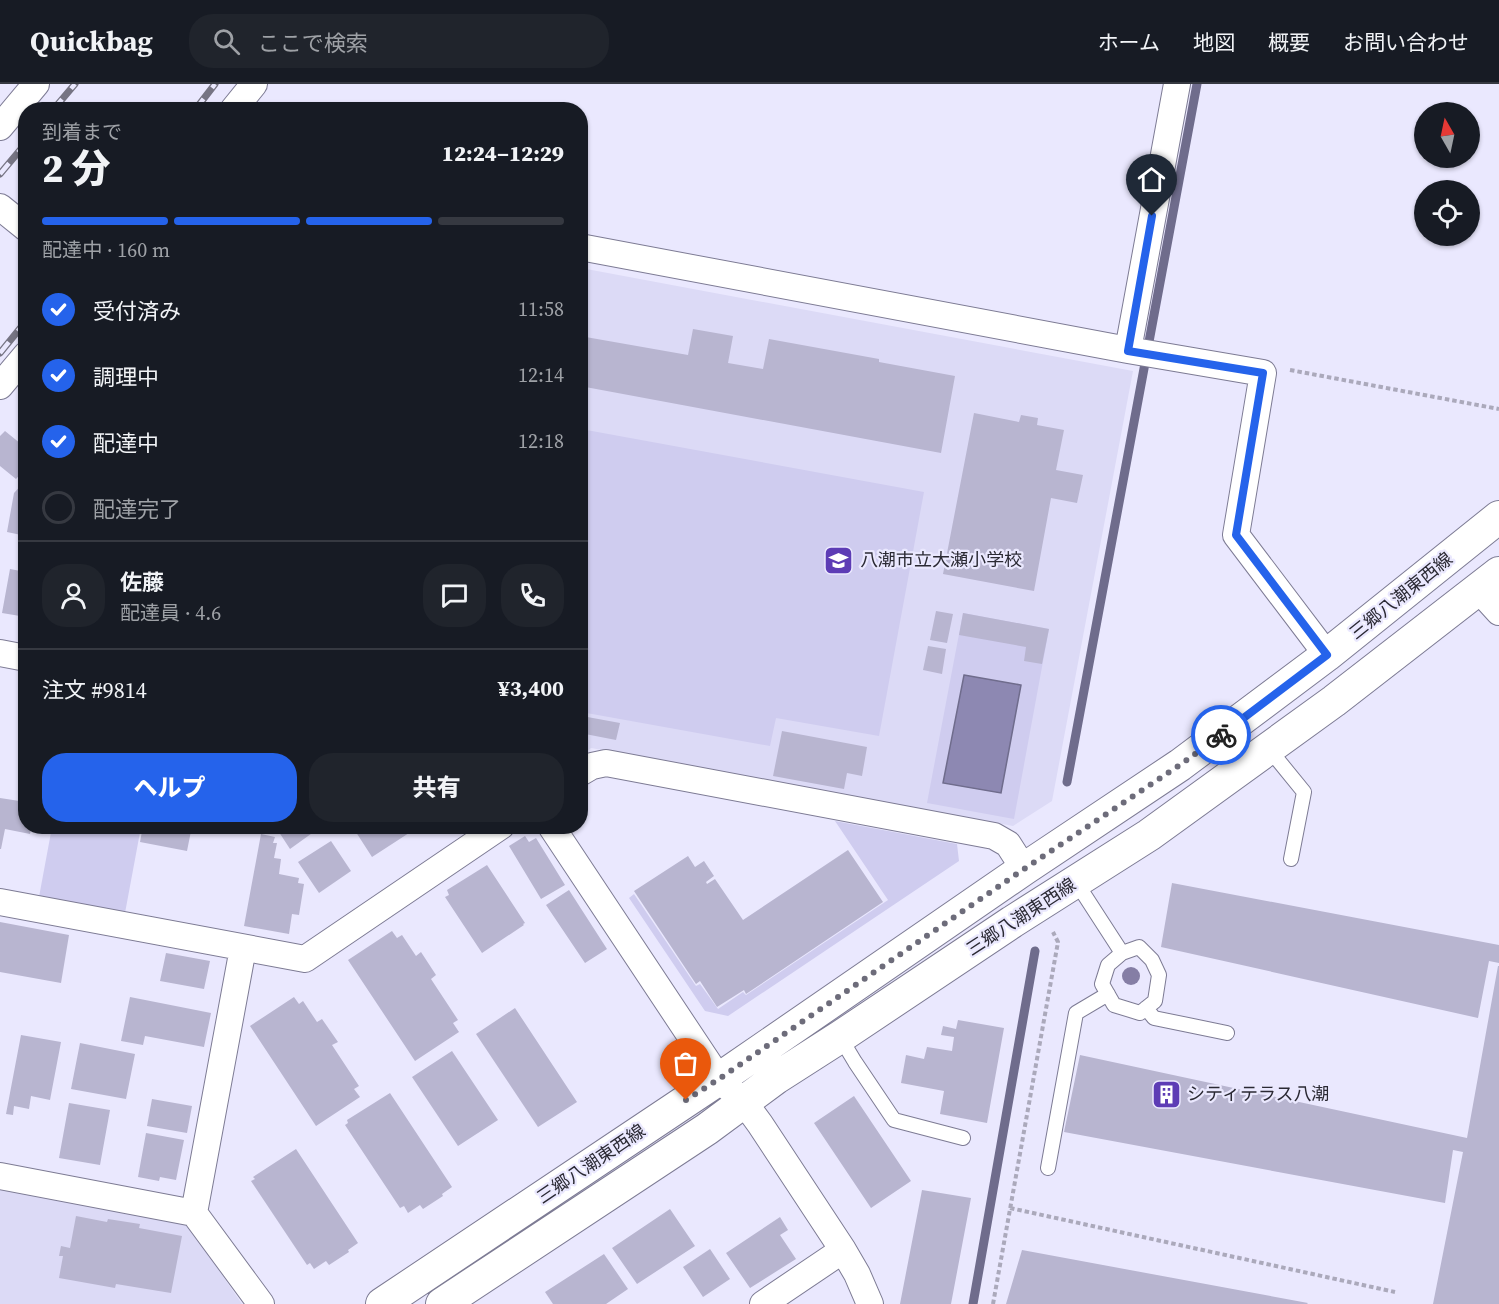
<!DOCTYPE html>
<html lang="ja">
<head>
<meta charset="utf-8">
<style>
  :root { --surface:#171b24; --page:#20242c; --text:#f1f3f6; --muted:#9ea1a6; --line:#363941; --accent:#2563eb }
  body { margin:0; font-family:"Source Serif 4","Noto Sans JP",serif; background:var(--page); color:var(--text); height:100vh; display:flex; flex-direction:column; font-size:22px; white-space:nowrap }
  * { box-sizing:border-box; margin:0 }
  p { font-size:20px; color:var(--muted) }
  .icon { flex:none; width:33px; height:33px; fill:none; stroke:currentColor; stroke-width:2; stroke-linecap:round; stroke-linejoin:round }
  .map { position:relative; flex:1; overflow:hidden }
  .details { position:absolute; left:18px; top:18px; width:570px; height:732px; display:flex; flex-direction:column; background:var(--surface); border-radius:24px; box-shadow:0 2px 4px #0004 }
  .details>* { flex:none }
  .needle { width:39px; rotate:351deg }
  .buttons { position:absolute; left:1414px; top:18px; display:grid; gap:12px }
  .buttons a { display:grid; place-items:center; width:66px; height:66px; border-radius:50%; background:var(--surface); box-shadow:0 2px 4px #0004; font-size:30px }
  .pin { position:absolute; display:grid; place-items:center; width:51px; height:51px; color:#fff; margin:-62px -26px; border-radius:50% 50% 50% 0; rotate:-45deg; box-shadow:0 0 6px #0007 }
  .pin .icon { rotate:45deg }
  .courier { position:absolute; display:grid; place-items:center; width:60px; height:60px; margin:-30px; border:4px solid #2563eb; border-radius:50%; background:#fff; color:#222; box-shadow:0 2px 8px #0007 }
  .head em { font-style:normal; font-weight:800 }
  .head div { display:flex; flex-direction:column-reverse }
  .head { display:flex; align-items:center; justify-content:space-between; height:102px; padding:0 24px }
  h1 { font-size:39px; font-weight:800; line-height:45px }
  .bar { display:grid; grid-template-columns:repeat(4,1fr); gap:9px 6px; align-content:center; height:72px; padding:0 24px }
  .bar i { height:8px; border-radius:4px; background:var(--line) }
  .bar .current { background:var(--accent) }
  .bar p { grid-column:span 4 }
  .line { display:flex; align-items:center; gap:15px; padding:0 24px; border-top:2px solid var(--line) }
  .line div { flex:1 }
  .round { display:grid; place-items:center; flex:none; width:63px; height:63px; border-radius:24px; background:var(--page) }
  ol { padding:0 24px; list-style:none }
  li { display:flex; align-items:center; gap:18px; height:66px }
  li p { margin-inline-start:auto }
  li .icon { padding:6px; border-radius:50%; background:var(--accent); color:#fff; stroke-width:4 }
  li:last-child { color:var(--muted) }
  li i { width:33px; height:33px; border:3px solid var(--line); border-radius:50% }
  .primary-button { display:flex; gap:12px; margin-top:auto; padding:12px 24px }
  .primary-button a { flex:1; height:69px; border-radius:24px; background:var(--accent); color:#fff; font-size:24px; font-weight:800; line-height:69px; text-align:center }
  .primary-button a+a { background:var(--page); color:var(--text) }
  header { display:flex; align-items:center; gap:36px; box-sizing:border-box; height:84px; padding:0 30px; background:var(--surface); border-bottom:2px solid var(--line) }
  header strong { font-size:28px }
  nav { display:flex; gap:33px; margin-inline-start:auto; font-size:21px }
  .search { width:420px; height:54px; background:var(--page); display:flex; align-items:center; gap:15px; box-sizing:border-box; padding:0 21px; border-radius:24px; color:var(--muted); font-size:22px }
  .map>svg:first-child { display:block }
  .built { fill:#dcdaf6 }
  .green { fill:#cfccef }
  .water { fill:#8d88b2; stroke:#6f6c8c; stroke-width:1.5 }
  .lines { fill:none; stroke-linecap:round; stroke-linejoin:round }
  .stream { stroke:#6f6c8c; stroke-width:9 }
  .building { fill:#b8b5d0 }
  .service-casing { stroke:#7d7b94; stroke-width:16 }
  .minor-casing { stroke:#7d7b94; stroke-width:28 }
  .tertiary-casing { stroke:#7d7b94; stroke-width:34 }
  .path { stroke:#aba9bb; stroke-width:4; stroke-dasharray:4.5 3; stroke-linecap:butt }
  .service { stroke:#fff; stroke-width:14 }
  .minor { stroke:#fff; stroke-width:26 }
  .tertiary { stroke:#fff; stroke-width:32 }
  .rail-casing { stroke:#767483; stroke-width:7 }
  .rail { stroke:#eae8fe; stroke-width:4.5; stroke-dasharray:14; stroke-linecap:butt }
  .tree { fill:#857ea5 }
  .done { stroke:#6d6c7a; stroke-width:6; stroke-dasharray:0 10.8 }
  .route { stroke:#2563eb; stroke-width:8 }
  .labels { text-anchor:middle; stroke-width:4.5; stroke-linejoin:round; paint-order:stroke }
  .poi-label { font-size:18px; fill:#2a2933; stroke:#eae8fe; text-anchor:start }
  .street-label { font-size:18px; fill:#2a2933; stroke:#eae8fe }
</style>
</head>
<body>
<header>
<strong>Quickbag</strong>
<div class="search"><svg class="icon" aria-label="search" viewBox="0 0 24 24"><circle cx="10" cy="10" r="6"/><path d="M15 15l6 6"/></svg>ここで検索</div>
<nav><a>ホーム</a><a>地図</a><a>概要</a><a>お問い合わせ</a></nav>
</header>
<div class="map">
<svg width="1499" height="1220" viewBox="0 0 1499 1220">
  <rect width="100%" height="100%" fill="#eae8fe"/>
  <path class="built" d="M581 184 1133 287 1052 717 1013 742 591 664 581 672Z
    M0 1105 187 1140 242 1220H0Z"/>
  <path class="green" d="M581 345 924 408 879 652 776 634 770 662 581 628Z
    M963 529 1049 545 1014 735 927 719Z
    M835 737 957 760 959 777 728 932 705 927 629 814 634 810 696 902 700 900 718 925 743 908 746 911 888 816Z
    M52 743H141L125 829 39 813Z"/>
  <path class="water" d="M964 591 1021 601 1001 709 943 699Z"/>
  <g class="lines">
    <path class="stream" d="M1067 698 1197 0
      M973 1220 1035 867"/>
  </g>
  <path class="building" d="M693 245 733 252 728 279 763 285 769 255 879 275V278L955 292 941 369 580 302V252L688 271Z
    M974 329 1019 338 1021 331 1038 334 1037 341 1064 346 1056 386 1083 391 1077 419 1051 414 1034 507 943 490Z
    M5 347 26 364V384L16 395 0 382V352Z
    M26 396V452L7 448 14 409Z
    M10 485 26 488V533L2 529Z
    M936 527 953 530 947 559 930 556Z
    M963 529 1049 545 1042 580 1024 577 1026 563 959 551Z
    M928 562 946 565 942 590 923 586Z
    M582 632 620 639 616 656 580 649Z
    M782 647 867 663 862 692 847 689 844 705 773 692Z
    M0 714 26 718V742H32L30 750 5 745 1 765H0Z
    M143 742H192L187 767 140 758Z
    M275 742H322L290 765Z
    M352 742H405L409 749 372 773Z
    M261 750 275 753 273 759H277L274 774 281 775 279 790 299 794 298 799 304 800 299 831 292 830 289 850 244 842Z
    M525 752 529 758 536 754 565 801 541 815 509 762Z
    M331 757 351 787 319 809 298 778Z
    M848 766 883 818 746 910 744 906 717 923 700 897 696 900 634 807 688 772 695 783 704 777 714 792 706 798 707 800 715 795 743 836Z
    M487 781 525 839 523 840 524 841 482 869 445 813 449 811 447 806Z
    M1172 799 1499 861V879L1489 877 1478 934 1161 863Z
    M569 806 607 865 585 879 546 821Z
    M0 838 69 851 61 899 0 888Z
    M392 847 397 854 402 851 416 872 421 868 436 891 431 895 458 936 453 939 459 948 415 977 348 876Z
    M166 869 210 877 204 905 160 897Z
    M1498 882H1499V1220H1433L1463 1068 1453 1066 1445 1119 1064 1048 1080 971 1467 1054Z
    M130 913 211 929 204 963 145 952 143 961 121 957Z
    M294 913 299 920 303 917 317 938 322 935 338 958 332 961 359 1002 354 1005 360 1013 316 1042 250 942Z
    M515 924 577 1018 538 1043 476 950Z
    M958 936 1004 944 987 1039 940 1030 944 1007 901 999 906 971 924 975 927 963 952 967 954 953 941 951 943 942 956 945Z
    M21 951 61 958 50 1016 31 1012 29 1025 14 1022 13 1031 6 1030Z
    M80 959 135 970 126 1015 71 1005Z
    M452 967 498 1036 458 1062 412 993Z
    M390 1009 452 1103 442 1110 443 1112 423 1125 420 1121 408 1129 404 1122 400 1124 345 1041 348 1039 347 1036Z
    M854 1012 911 1097 871 1124 814 1039Z
    M152 1015 192 1022 187 1049 147 1042Z
    M69 1019 110 1026 100 1081 59 1074Z
    M146 1049 184 1056 176 1096 160 1093 159 1097 138 1093Z
    M296 1065 358 1159 348 1166 349 1168 329 1181 326 1177 314 1185 310 1179 307 1181 251 1097 255 1095 253 1093Z
    M922 1106 971 1114 951 1220H900Z
    M670 1125 695 1162 637 1200 612 1164Z
    M76 1132 107 1138 108 1135 140 1140 139 1144 182 1152 171 1209 116 1200 115 1204 59 1194 63 1172H59L61 1162 70 1164Z
    M780 1133 788 1146 780 1151 796 1175 750 1204 726 1169Z
    M710 1165 730 1195 703 1213 683 1183Z
    M1022 1166 1308 1219 1307 1220H1006Z
    M604 1170 628 1205 606 1220H553L545 1208Z"/>
  <g class="lines">
    <defs>
      <path id="service" d="M1269 665 1304 708 1291 775
        M1076 798 1122 869 1139 863 1152 876 1159 891 1155 917 1140 929 1114 921 1102 900 1108 881 1122 869
        M1146 924 1154 934 1227 949
        M840 953 855 978 894 1036 963 1054
        M1048 1084 1076 929 1108 910"/>
      <path id="minor" d="M233 26 254 0
        M0 43 36 0
        M0 123 26 144
        M580 163 1128 266 1263 289 1236 451 1327 571
        M1128 266 1177 0
        M0 302 26 271
        M1479 506 1499 528
        M0 569 26 574
        M580 689 592 682 606 679 994 752 1008 760 1024 785
        M551 742 719 995 744 1018 760 1040 843 1166 857 1190 870 1220
        M0 818 305 875 501 742
        M0 1092 194 1129 261 1220
        M194 1129 243 864
        M763 1220 843 1166"/>
      <path id="tertiary" d="M382 1220 719 995 1024 785 1180 681 1327 571 1499 433
        M442 1220 707 1045 776 994 840 953 1012 838 1149 751 1334 617 1499 489"/>
    </defs>
    <use href="#service" class="service-casing"/>
    <use href="#minor" class="minor-casing"/>
    <use href="#tertiary" class="tertiary-casing"/>
    <path class="path" d="M1290 286 1499 325
      M1010 1124 1395 1208
      M993 1220 1058 858 1053 848"/>
    <use href="#service" class="service"/>
    <use href="#minor" class="minor"/>
    <use href="#tertiary" class="tertiary"/>
    <defs>
      <path id="rail" d="M53 26 75 0
        M195 26 215 0
        M0 90 26 59
        M0 269 26 237"/>
    </defs>
    <use href="#rail" class="rail-casing"/>
    <use href="#rail" class="rail"/>
  </g>
  <circle class="tree" cx="1131" cy="892" r="9"/>
  <g class="lines">
    <path class="done" d="M686 1016 719 995 1024 785 1180 681 1221 651"/>
    <path class="route" d="M1152 132 1128 267 1263 289 1236 451 1327 571 1221 651"/>
  </g>
  <defs>
    <symbol id="school-square" viewBox="-11 -11 22 22"><rect x="-9" y="-9" width="18" height="18" rx="4" fill="#5d3cb5" stroke="#eae8fe"/><path d="M0-5L7-2L0 1L-7-2ZM-4 1L0 2.5L4 1V4Q0 6-4 4Z" fill="#fff"/></symbol>
    <symbol id="building-square" viewBox="-11 -11 22 22"><rect x="-9" y="-9" width="18" height="18" rx="4" fill="#5d3cb5" stroke="#eae8fe"/><path d="M-4-6H4V6H1V3H-1V6H-4ZM-2.5-4.3h1.7v1.8h-1.7ZM.8-4.3h1.7v1.8H.8ZM-2.5-1h1.7V.8h-1.7ZM.8-1h1.7V.8H.8Z" fill="#fff"/></symbol>
  </defs>
  <g fill-rule="evenodd">
    <use href="#school-square" x="822" y="460" width="33" height="33"/>
    <use href="#building-square" x="1150" y="994" width="33" height="33"/>
  </g>
  <g class="labels">
    <g class="poi-label">
      <text x="860" y="482">八潮市立大瀬小学校</text>
      <text x="1187" y="1016">シティテラス八潮</text>
    </g>
    <g class="street-label">
      <text transform="translate(1401 512) rotate(-39)" y="6">三郷八潮東西線</text>
      <text transform="translate(1021 833) rotate(-33)" y="6">三郷八潮東西線</text>
      <text transform="translate(591 1080) rotate(-34)" y="6">三郷八潮東西線</text>
    </g>
  </g>
</svg>
<div class="buttons">
<a><svg class="needle" viewBox="-14 -14 28 28"><path d="M0-13l5 13h-10z" fill="#e53935"/><path d="M0 13l5-13h-10z" fill="#9ea1a6"/></svg></a>
<a><svg class="icon" aria-label="locate" viewBox="0 0 24 24"><circle cx="12" cy="12" r="6"/><path d="M12 2v4M12 18v4M2 12h4M18 12h4"/></svg></a>
</div>
<div class="pin" style="left:686px;top:1016px;background:#ea580c"><svg class="icon" aria-label="bag" viewBox="0 0 24 24"><path d="M5 8h14l-1 12H6zM9 8a3 3 0 0 1 6 0"/></svg></div>
<div class="pin" style="left:1152px;top:132px;background:#1f2937"><svg class="icon" aria-label="home" viewBox="0 0 24 24"><path d="M3 11l9-7 9 7M6 9v11h12V9"/></svg></div>
<div class="courier" style="left:1221px;top:651px"><svg class="icon" aria-label="bike" viewBox="0 0 24 24"><circle cx="6" cy="16" r="4"/><circle cx="18" cy="16" r="4"/><path d="M6 16l4-8h5l3 8M10 8l3 8H6M13 5h3"/></svg></div>
<section class="details">
<div class="head"><div><h1>2 分</h1><p>到着まで</p></div><em>12:24–12:29</em></div>
<div class="bar"><i class="current"></i><i class="current"></i><i class="current"></i><i></i><p>配達中 · 160 m</p></div>
<ol>
<li><svg class="icon" aria-label="check" viewBox="0 0 24 24"><path d="M5 12l5 5 9-10"/></svg>受付済み<p>11:58</p></li>
<li><svg class="icon" aria-label="check" viewBox="0 0 24 24"><path d="M5 12l5 5 9-10"/></svg>調理中<p>12:14</p></li>
<li><svg class="icon" aria-label="check" viewBox="0 0 24 24"><path d="M5 12l5 5 9-10"/></svg>配達中<p>12:18</p></li>
<li><i></i>配達完了</li>
</ol>
<div class="line" style="height:108px"><a class="round"><svg class="icon" aria-label="person" viewBox="0 0 24 24"><circle cx="12" cy="8" r="4"/><path d="M4 21q1-7 8-7t8 7"/></svg></a><div><b>佐藤</b><p>配達員 · 4.6</p></div><a class="round"><svg class="icon" aria-label="chat" viewBox="0 0 24 24"><path d="M4 5h16v11H9l-5 4z"/></svg></a><a class="round"><svg class="icon" aria-label="phone" viewBox="0 0 24 24"><path d="M5 4h4l2 5-3 2q2 4 5 5l2-3 5 2v4C11 20 4 13 5 4z"/></svg></a></div>
<div class="line" style="height:78px"><div>注文 #9814</div><b>¥3,400</b></div>
<div class="primary-button"><a>ヘルプ</a><a>共有</a></div>
</section>
</div>
</body>
</html>
